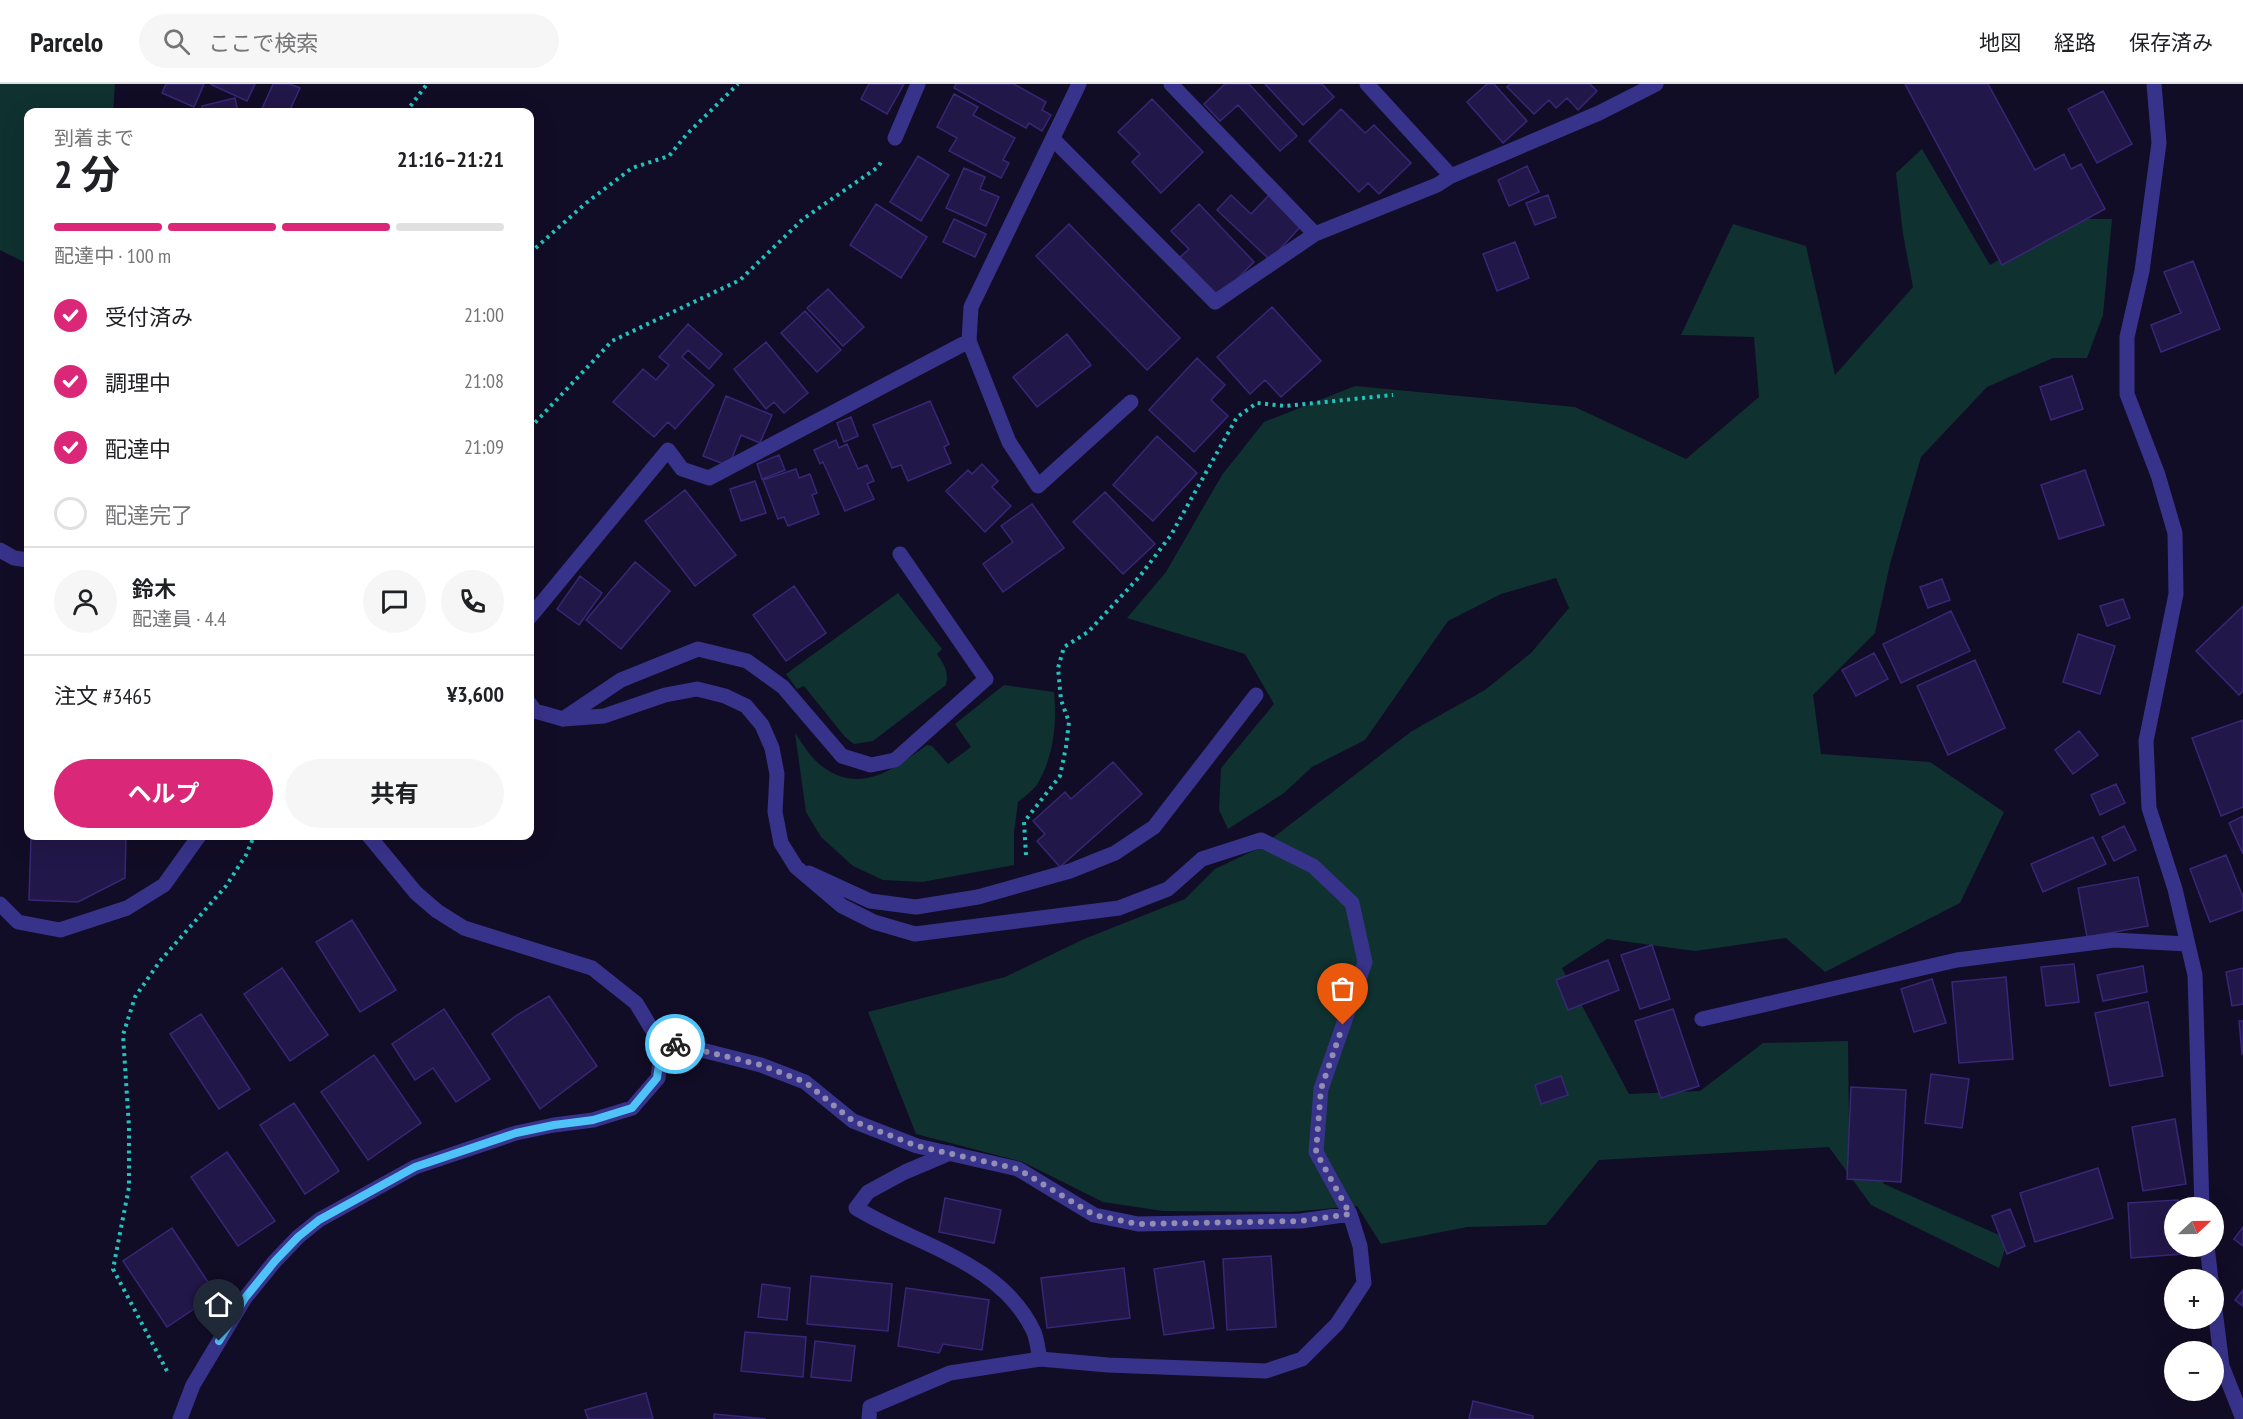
<!DOCTYPE html>
<html lang="ja">
<head>
<meta charset="utf-8">
<style>
  :root { --surface:#fff; --page:#f6f6f6; --text:#202124; --muted:#757577; --line:#e0e0e0; --accent:#db2777 }
  body { margin:0; font-family:"PT Sans Narrow","Noto Sans JP",sans-serif; background:var(--page); color:var(--text); height:100vh; display:flex; flex-direction:column; font-size:22px; white-space:nowrap }
  * { box-sizing:border-box; margin:0 }
  p { font-size:20px; color:var(--muted) }
  .icon { flex:none; width:33px; height:33px; fill:none; stroke:currentColor; stroke-width:2; stroke-linecap:round; stroke-linejoin:round }
  .map { position:relative; flex:1; overflow:hidden }
  .details { position:absolute; left:24px; top:24px; width:510px; height:732px; display:flex; flex-direction:column; background:var(--surface); border-radius:12px; box-shadow:0 6px 24px #0002 }
  .details>* { flex:none }
  .needle { width:39px; rotate:68deg }
  .buttons { position:absolute; left:2164px; top:1113px; display:grid; gap:12px }
  .buttons a { display:grid; place-items:center; width:60px; height:60px; border-radius:50%; background:var(--surface); box-shadow:0 6px 24px #0002; font-size:30px }
  .pin { position:absolute; display:grid; place-items:center; width:51px; height:51px; color:#fff; margin:-62px -26px; border-radius:50% 50% 50% 0; rotate:-45deg; box-shadow:0 0 6px #0007 }
  .pin .icon { rotate:45deg }
  .courier { position:absolute; display:grid; place-items:center; width:60px; height:60px; margin:-30px; border:4px solid #4fc3f7; border-radius:50%; background:#fff; color:#222; box-shadow:0 2px 8px #0007 }
  .overview em { font-style:normal; font-weight:700 }
  .overview div { display:flex; flex-direction:column-reverse }
  .overview { display:flex; align-items:center; justify-content:space-between; height:102px; padding:0 30px }
  h1 { font-size:39px; font-weight:700; line-height:45px }
  .bar { display:grid; grid-template-columns:repeat(4,1fr); gap:9px 6px; align-content:center; height:72px; padding:0 30px }
  .bar i { height:8px; border-radius:4px; background:var(--line) }
  .bar .active { background:var(--accent) }
  .bar p { grid-column:span 4 }
  .line { display:flex; align-items:center; gap:15px; padding:0 30px; border-top:2px solid var(--line) }
  .line div { flex:1 }
  .round { display:grid; place-items:center; flex:none; width:63px; height:63px; border-radius:32px; background:var(--page) }
  ol { padding:0 30px; list-style:none }
  li { display:flex; align-items:center; gap:18px; height:66px }
  li p { margin-inline-start:auto }
  li .icon { padding:6px; border-radius:50%; background:var(--accent); color:#fff; stroke-width:4 }
  li:last-child { color:var(--muted) }
  li i { width:33px; height:33px; border:3px solid var(--line); border-radius:50% }
  .primary-button { display:flex; gap:12px; margin-top:auto; padding:12px 30px }
  .primary-button a { flex:1; height:69px; border-radius:36px; background:var(--accent); color:#fff; font-size:24px; font-weight:700; line-height:69px; text-align:center }
  .primary-button a+a { background:var(--page); color:var(--text) }
  header { display:flex; align-items:center; gap:36px; box-sizing:border-box; height:84px; padding:0 30px; background:var(--surface); border-bottom:2px solid var(--line) }
  header strong { font-size:28px }
  nav { display:flex; gap:33px; margin-inline-start:auto; font-size:21px }
  .search { width:420px; height:54px; background:var(--page); display:flex; align-items:center; gap:15px; box-sizing:border-box; padding:0 21px; border-radius:33px; color:var(--muted); font-size:22px }
  .map>svg:first-child { display:block }
  .green { fill:#0f3130 }
  .building { fill:#221749; stroke:#382777; stroke-width:1.5 }
  .lines { fill:none; stroke-linecap:round; stroke-linejoin:round }
  .path { stroke:#23c2bc; stroke-width:4; stroke-dasharray:3 4.5; stroke-linecap:butt }
  .lane { stroke:#38338a; stroke-width:15 }
  .street { stroke:#38338a; stroke-width:15 }
  .done { stroke:#938db3; stroke-width:6; stroke-dasharray:0 10.8 }
  .route { stroke:#4fc3f7; stroke-width:8 }
</style>
</head>
<body>
<header>
<strong>Parcelo</strong>
<div class="search"><svg class="icon" aria-label="search" viewBox="0 0 24 24"><circle cx="10" cy="10" r="6"/><path d="M15 15l6 6"/></svg>ここで検索</div>
<nav><a>地図</a><a>経路</a><a>保存済み</a></nav>
</header>
<div class="map">
<svg width="2243" height="1335" viewBox="0 0 2243 1335">
  <rect width="100%" height="100%" fill="#120d26"/>
  <path class="green" d="M0 0H115L113 28H28V180L0 166Z
    M1922 65 1990 181 2068 135H2112L2103 231 2087 274H2053L1987 303 1921 373 1890 480 1875 549 1813 611 1821 670 1930 678 2004 728 1960 819 1825 888 1786 854 1695 867 1607 855 1562 884 1629 1010 1700 1007 1763 959 1848 957 1849 1045 1884 1100 2008 1155 1999 1184 1871 1121 1829 1063 1599 1076 1546 1141 1467 1143 1381 1160 1357 1122 1291 1128 1163 1127 1103 1118 1023 1078 916 1050 868 928 1005 893 1084 855 1185 815 1215 785 1261 763 1412 647 1485 606 1531 569 1569 524 1556 494 1501 510 1448 537 1365 656 1312 683 1284 709 1228 745 1219 726 1221 684 1274 620 1245 570 1127 534 1166 488 1222 391 1264 338 1355 302 1575 323 1686 375 1759 313 1754 253 1681 251 1733 140 1806 162 1835 291 1913 203 1903 150 1896 89Z
    M898 509 942 565 937 570C944 580 949 588 946 601L873 657 854 660 845 653 804 602 797 605 786 590Z
    M1004 601 1054 608C1057 639 1054 671 1038 699 1034 706 1024 713 1018 718L1014 748V781L922 798 883 796 853 782 821 753 806 728 795 649C802 659 809 671 818 679 857 713 893 686 927 661L932 662 948 680 971 663 955 640Z"/>
  <path class="building" d="M166 0H204L194 23 162 9Z
    M210 0H255L247 17Z
    M273 0H290L300 4 289 28 261 27Z
    M869 0H904L887 30 861 15Z
    M956 0H1014L1046 18 1042 26 1051 31 1042 47 1029 39 1026 44 954 4Z
    M1225 0H1249L1297 52 1280 67 1238 21 1220 37 1204 20Z
    M1265 0H1322L1334 13 1303 41Z
    M1487 0H1494L1527 37 1503 59 1467 18Z
    M1510 0H1590L1597 7 1578 26 1567 14 1556 24 1549 16 1534 30 1507 3Z
    M1905 0H1988L2035 86 2064 70 2071 85 2081 80 2105 125 2002 181Z
    M2103 7 2132 60 2097 79 2068 25Z
    M954 10 978 23 973 31 1015 54 1003 76 1009 79 1001 94 949 67 957 54 937 43Z
    M235 14 238 28H203L202 22Z
    M1152 15 1203 68 1161 109 1132 78 1140 70 1118 48Z
    M1341 25 1365 49 1374 41 1411 79 1379 110 1368 99 1359 108 1309 57Z
    M918 72 949 91 921 137 890 118Z
    M1527 82 1539 108 1509 122 1498 96Z
    M964 84 985 93 980 105 999 113 986 142 946 124Z
    M1231 111 1251 130 1269 111 1302 141 1270 176 1217 126Z
    M1548 111 1556 133 1535 141 1526 119Z
    M876 120 927 153 901 194 850 161Z
    M1199 120 1254 178 1216 216 1178 175 1189 165 1171 147Z
    M954 135 986 150 975 173 943 158Z
    M1069 140 1180 254 1147 286 1036 172Z
    M1515 158 1529 194 1497 207 1483 170Z
    M2193 177 2220 245 2161 268 2151 241 2181 229 2164 188Z
    M828 205 864 243 843 262 807 224Z
    M1272 223 1321 277 1281 313 1265 296 1250 310 1217 273Z
    M805 227 841 266 817 288 781 249Z
    M688 240 722 270 709 285 688 266 682 273 714 301 675 345 668 338 654 353 613 318 643 285 656 296 669 281 659 273Z
    M1067 250 1091 281 1037 323 1013 293Z
    M766 258 808 309 784 329 774 318 766 325 734 285Z
    M1197 274 1225 301 1211 316 1228 332 1194 368 1149 326Z
    M2072 292 2083 325 2051 336 2040 303Z
    M726 312 772 331 760 359 741 351 729 382 703 372Z
    M930 317 949 360 944 363 951 379 908 397 901 381 892 384 873 341Z
    M851 333 858 352 844 358 837 339Z
    M1157 352 1197 389 1153 437 1113 401Z
    M836 356 839 364 847 360 858 385 867 381 874 397 867 400 874 415 845 427 823 378 820 380 814 366Z
    M779 371 785 386 762 395 757 380Z
    M982 380 998 397 992 403 1011 422 985 448 946 407 968 386 972 390Z
    M796 385 799 394 810 390 817 409 812 411 819 430 788 442 784 433 778 435 763 396Z
    M2085 386 2104 441 2059 455 2041 401Z
    M755 397 766 429 741 437 730 405Z
    M685 406 736 471 695 502 645 437Z
    M1105 408 1155 460 1123 490 1073 438Z
    M1032 420 1064 464 1003 508 983 480 1013 458 1001 442Z
    M635 478 670 507 621 565 586 536Z
    M580 492 602 509 579 541 557 525Z
    M1942 495 1950 516 1928 524 1920 503Z
    M794 502 826 549 786 577 753 531Z
    M2123 515 2130 534 2107 542 2100 522Z
    M2243 522V607L2239 611 2196 567Z
    M1951 527 1970 567 1901 599 1883 560Z
    M2078 550 2115 562 2100 610 2063 598Z
    M1874 569 1888 595 1856 612 1842 586Z
    M1975 576 2005 644 1948 671 1917 602Z
    M2243 636V723L2221 732 2192 654Z
    M2079 647 2098 671 2073 690 2055 666Z
    M1113 678 1142 710 1060 783 1037 757 1045 750 1033 737 1065 708 1071 715Z
    M2116 700 2125 719 2100 731 2091 711Z
    M2243 732V770L2229 739Z
    M2124 742 2136 766 2114 777 2102 753Z
    M31 752H126L125 794 78 818 29 816Z
    M2093 753 2106 780 2043 808 2031 780Z
    M2226 771 2243 813V826L2210 838 2190 785Z
    M2138 793 2148 842 2087 853 2078 804Z
    M352 836 396 906 360 928 316 858Z
    M1652 861 1670 915 1640 925 1621 871Z
    M1608 876 1619 906 1568 926 1556 896Z
    M2074 880 2079 918 2046 922 2041 883Z
    M2143 882 2147 908 2103 917 2097 891Z
    M282 884 328 951 290 977 244 910Z
    M2243 884V920L2232 922 2226 888Z
    M2006 893 2013 975 1959 979 1952 898Z
    M1932 895 1946 939 1914 948 1901 905Z
    M549 912 597 982 540 1025 492 950 517 931Z
    M2148 918 2163 992 2110 1002 2095 929Z
    M444 925 490 995 456 1018 433 984 415 996 392 960Z
    M1673 925 1699 1002 1661 1014 1635 937Z
    M201 930 250 1005 219 1025 170 950Z
    M2239 937H2243V969L2242 970Z
    M374 971 421 1039 368 1076 321 1008Z
    M1931 990 1969 995 1962 1044 1925 1039Z
    M1561 992 1568 1011 1541 1020 1535 1001Z
    M1851 1003 1906 1006 1901 1098 1847 1095Z
    M294 1019 339 1087 305 1110 260 1041Z
    M2175 1035 2186 1100 2143 1107 2132 1043Z
    M227 1068 275 1137 238 1162 191 1093Z
    M2098 1084 2113 1134 2035 1158 2020 1109Z
    M945 1114 1001 1126 994 1159 939 1148Z
    M2178 1116V1124H2175V1162H2181L2182 1170 2131 1174 2128 1119Z
    M2010 1125 2025 1162 2007 1170 1992 1132Z
    M2243 1143V1162L2234 1155Z
    M172 1144 216 1210 167 1243 123 1177Z
    M1271 1172 1276 1243 1227 1246 1223 1175Z
    M1204 1177 1214 1244 1164 1251 1154 1185Z
    M1124 1184 1130 1234 1047 1244 1041 1194Z
    M811 1192 892 1200 888 1247 807 1240Z
    M762 1200 790 1204 787 1236 758 1233Z
    M906 1204 989 1216 982 1266 943 1260 939 1269 898 1262Z
    M2243 1206V1222L2235 1216Z
    M745 1248 806 1253 803 1293 741 1287Z
    M815 1257 855 1262 851 1297 811 1293Z
    M646 1309 653 1335H588L585 1326Z
    M1473 1317 1533 1332V1335H1469Z
    M714 1330 766 1335H714Z"/>
  <g class="lines">
    <path class="path" d="M406 28 427 0
      M530 169 586 119 632 84 669 72 687 50 738 0
      M530 344 612 257 740 196 803 135 878 83 881 78
      M1026 771 1024 738 1060 692 1066 663 1069 638 1061 616 1058 584 1064 563 1088 548 1140 492 1171 451 1237 333 1257 319 1285 322 1393 311
      M167 1287 113 1185 129 1103V1043L123 951 135 913 160 877 226 802 246 771 254 752"/>
    <path class="lane" d="M1053 55 1215 218
      M969 257 1009 358 1038 402 1131 318
      M563 635 621 596 698 565 747 577 783 603 842 672 871 681 895 676 986 595 900 470
      M1702 935 1957 876 2114 856 2187 860
      M950 1069 905 1088 868 1108 856 1124C916 1161 1002 1178 1034 1248 1037 1256 1038 1266 1040 1275"/>
    <path class="street" d="M1171 0 1315 150
      M1367 0 1451 92 1599 29 1656 0
      M2154 0 2159 59 2142 187 2127 253V310L2158 391 2175 449 2176 510 2146 657 2149 724 2175 805 2195 891 2202 1124
      M895 54 918 0
      M1215 218 1315 150 1437 101 1451 92
      M0 466 14 474 28 476
      M530 533 668 366 682 385 709 394 969 257 971 223 1079 0
      M530 620 535 627 563 635 604 632 665 611 697 605 725 612 746 622 762 641 772 664 777 690 775 728 781 759 796 783 842 822 874 838 915 850 1119 824 1168 805 1202 775 1261 756 1313 782 1352 819 1365 878 1321 1005 1316 1068 1350 1130
      M809 789 870 817 916 823 978 813 1070 787 1115 769 1154 743 1256 611
      M0 820 18 838 60 846 127 824 164 801 199 752
      M662 962 678 960 761 981 805 998 853 1037 917 1062 1018 1085 1094 1131 1138 1140 1301 1137 1350 1130 1360 1162 1364 1199 1337 1240 1302 1275 1266 1287 1108 1281 1040 1275 950 1289 870 1323 869 1335
      M2207 1162 2211 1196
      M2214 1218 2222 1282 2243 1335
      M180 1335 193 1301 245 1214 275 1177 298 1153 319 1136 415 1083 516 1049 554 1041 593 1036 632 1024 658 994 662 962 636 919 592 884 464 844 437 827 416 809 369 752"/>
  </g>
  <g class="lines">
    <path class="done" d="M675 960 761 981 805 998 853 1037 917 1062 1018 1085 1094 1131 1138 1140 1301 1137 1350 1130 1316 1068 1321 1005 1343 941"/>
    <path class="route" d="M219 1257 245 1214 275 1177 298 1153 319 1136 415 1083 516 1049 554 1041 593 1036 632 1024 657 994 662 962 675 960"/>
  </g>
</svg>
<div class="buttons">
<a><svg class="needle" viewBox="-14 -14 28 28"><path d="M0-13l5 13h-10z" fill="#e53935"/><path d="M0 13l5-13h-10z" fill="#757577"/></svg></a>
<a>+</a>
<a>−</a>
</div>
<div class="pin" style="left:1343px;top:941px;background:#ea580c"><svg class="icon" aria-label="bag" viewBox="0 0 24 24"><path d="M5 8h14l-1 12H6zM9 8a3 3 0 0 1 6 0"/></svg></div>
<div class="pin" style="left:219px;top:1257px;background:#1f2937"><svg class="icon" aria-label="home" viewBox="0 0 24 24"><path d="M3 11l9-7 9 7M6 9v11h12V9"/></svg></div>
<div class="courier" style="left:675px;top:960px"><svg class="icon" aria-label="bike" viewBox="0 0 24 24"><circle cx="6" cy="16" r="4"/><circle cx="18" cy="16" r="4"/><path d="M6 16l4-8h5l3 8M10 8l3 8H6M13 5h3"/></svg></div>
<section class="details">
<div class="overview"><div><h1>2 分</h1><p>到着まで</p></div><em>21:16–21:21</em></div>
<div class="bar"><i class="active"></i><i class="active"></i><i class="active"></i><i></i><p>配達中 · 100 m</p></div>
<ol>
<li><svg class="icon" aria-label="check" viewBox="0 0 24 24"><path d="M5 12l5 5 9-10"/></svg>受付済み<p>21:00</p></li>
<li><svg class="icon" aria-label="check" viewBox="0 0 24 24"><path d="M5 12l5 5 9-10"/></svg>調理中<p>21:08</p></li>
<li><svg class="icon" aria-label="check" viewBox="0 0 24 24"><path d="M5 12l5 5 9-10"/></svg>配達中<p>21:09</p></li>
<li><i></i>配達完了</li>
</ol>
<div class="line" style="height:108px"><a class="round"><svg class="icon" aria-label="person" viewBox="0 0 24 24"><circle cx="12" cy="8" r="4"/><path d="M4 21q1-7 8-7t8 7"/></svg></a><div><b>鈴木</b><p>配達員 · 4.4</p></div><a class="round"><svg class="icon" aria-label="chat" viewBox="0 0 24 24"><path d="M4 5h16v11H9l-5 4z"/></svg></a><a class="round"><svg class="icon" aria-label="phone" viewBox="0 0 24 24"><path d="M5 4h4l2 5-3 2q2 4 5 5l2-3 5 2v4C11 20 4 13 5 4z"/></svg></a></div>
<div class="line" style="height:78px"><div>注文 #3465</div><b>¥3,600</b></div>
<div class="primary-button"><a>ヘルプ</a><a>共有</a></div>
</section>
</div>
</body>
</html>
